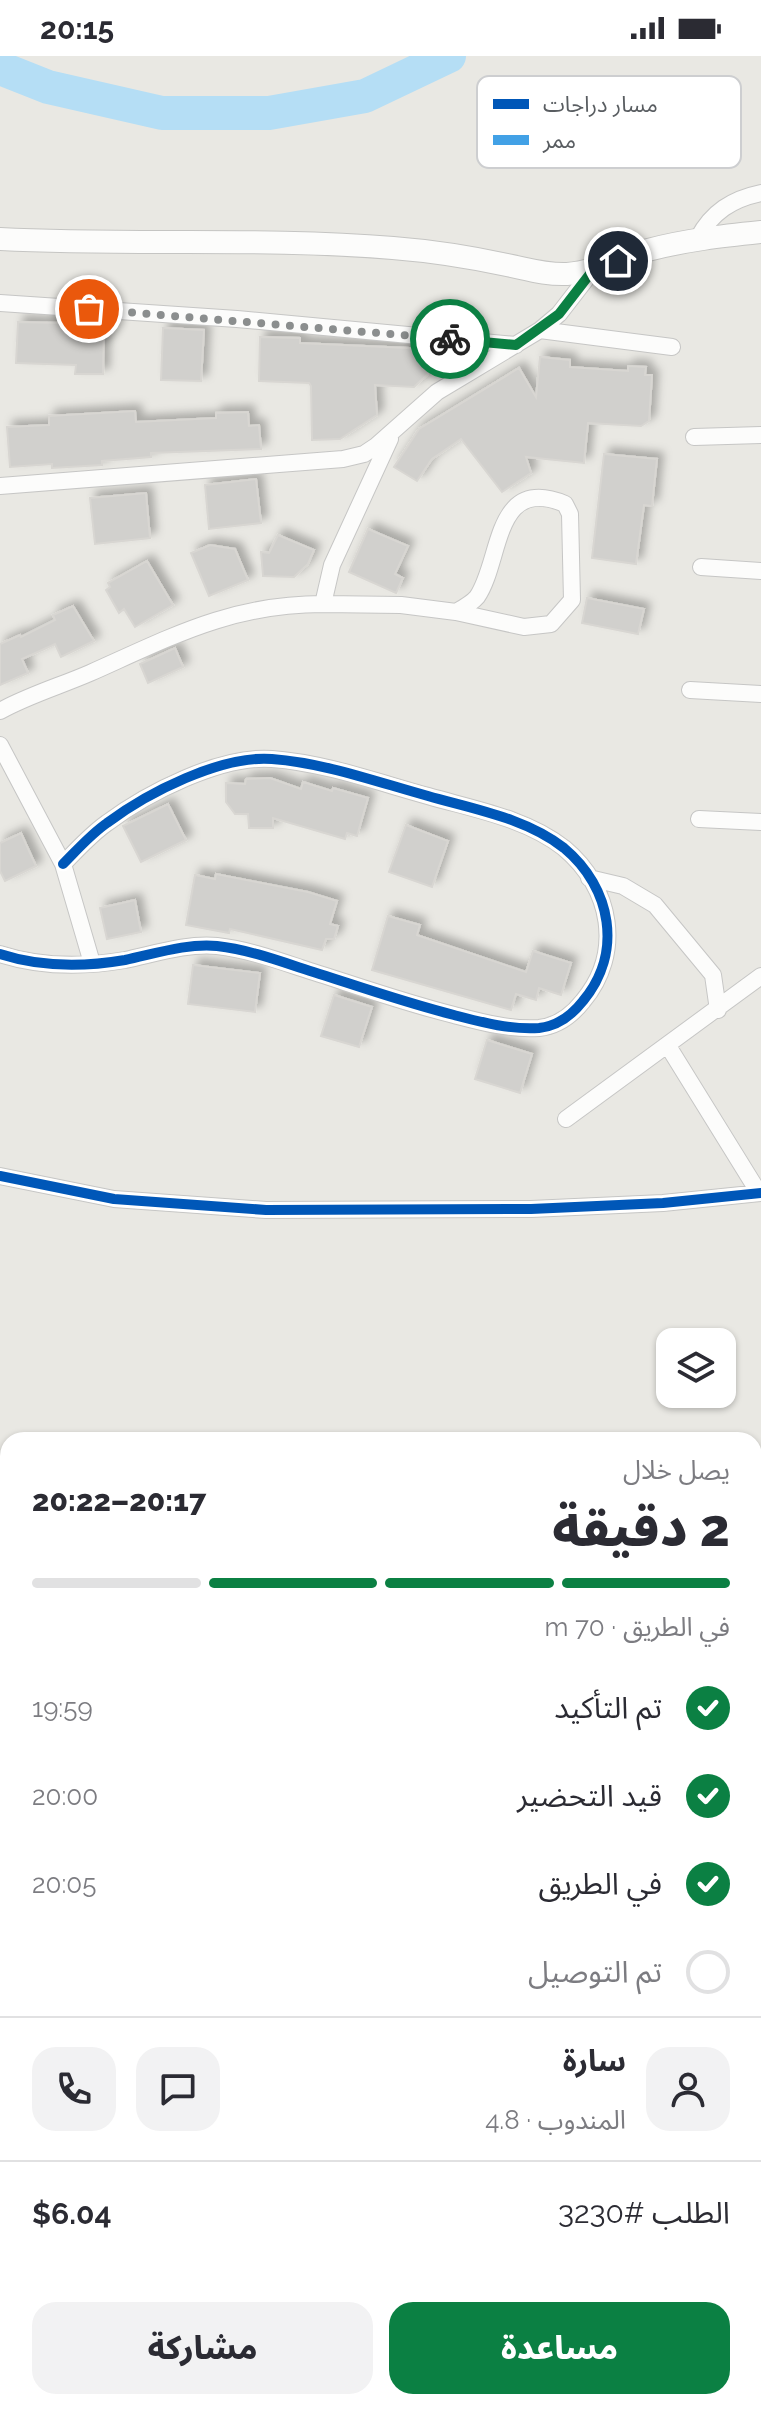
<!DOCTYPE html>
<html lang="ar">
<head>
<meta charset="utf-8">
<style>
  :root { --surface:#fff; --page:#f2f2f3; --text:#2b2b33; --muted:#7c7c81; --line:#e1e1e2; --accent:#0b8043 }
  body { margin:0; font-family:Raleway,"Noto Sans Arabic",sans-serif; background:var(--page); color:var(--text); direction:rtl; height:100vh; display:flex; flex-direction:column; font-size:30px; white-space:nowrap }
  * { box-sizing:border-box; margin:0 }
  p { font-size:26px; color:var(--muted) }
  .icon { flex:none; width:44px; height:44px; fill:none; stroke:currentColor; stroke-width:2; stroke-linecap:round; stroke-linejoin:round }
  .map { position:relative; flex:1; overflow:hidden; direction:ltr }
  .drawer { position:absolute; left:0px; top:1376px; width:762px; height:978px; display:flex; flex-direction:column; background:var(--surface); border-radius:24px 24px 0 0; box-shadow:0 2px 6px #0004; direction:rtl }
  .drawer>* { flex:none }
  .controls { position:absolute; left:656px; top:1272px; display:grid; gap:16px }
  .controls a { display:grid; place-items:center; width:80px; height:80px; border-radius:16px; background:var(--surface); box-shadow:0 2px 6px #0004; font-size:40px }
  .pin { position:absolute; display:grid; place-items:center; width:68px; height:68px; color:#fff; margin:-34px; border:4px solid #fff; border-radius:50%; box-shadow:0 2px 8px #0007 }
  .courier { position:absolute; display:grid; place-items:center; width:80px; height:80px; margin:-40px; border:6px solid #0b8043; border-radius:50%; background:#fff; color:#222; box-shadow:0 2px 10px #0007 }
  .head em { font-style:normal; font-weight:800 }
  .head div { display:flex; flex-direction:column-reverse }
  .head { display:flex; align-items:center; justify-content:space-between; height:136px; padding:0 32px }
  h1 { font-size:52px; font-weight:800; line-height:60px }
  .bar { display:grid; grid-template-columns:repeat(4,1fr); gap:12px 8px; align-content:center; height:96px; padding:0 32px }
  .bar i { height:10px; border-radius:6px; background:var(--line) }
  .bar .on { background:var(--accent) }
  .bar p { grid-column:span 4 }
  .line { display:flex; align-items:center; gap:20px; padding:0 32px; border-top:2px solid var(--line) }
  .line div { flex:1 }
  .round { display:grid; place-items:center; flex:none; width:84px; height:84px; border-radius:24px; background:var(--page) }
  ol { padding:0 32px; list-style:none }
  li { display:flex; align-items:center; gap:24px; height:88px }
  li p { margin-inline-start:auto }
  li .icon { padding:8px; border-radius:50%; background:var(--accent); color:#fff; stroke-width:4 }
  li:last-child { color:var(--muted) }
  li i { width:44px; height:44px; border:4px solid var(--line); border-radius:50% }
  .action { display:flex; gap:16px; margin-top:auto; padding:16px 32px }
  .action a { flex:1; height:92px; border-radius:24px; background:var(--accent); color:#fff; font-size:32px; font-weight:800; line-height:92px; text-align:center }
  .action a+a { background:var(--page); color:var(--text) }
  .status { display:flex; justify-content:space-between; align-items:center; height:56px; padding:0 40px; background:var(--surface); direction:ltr }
  .status svg { height:22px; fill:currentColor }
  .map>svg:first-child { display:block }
  .grass { fill:url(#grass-dots) }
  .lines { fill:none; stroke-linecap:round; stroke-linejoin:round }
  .river { stroke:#b5def5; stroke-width:34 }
  .building { fill:#d1d0cd; stroke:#d8d6d2; stroke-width:2; filter:url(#shadow) }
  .street-casing { stroke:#c6c6c5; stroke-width:18 }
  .secondary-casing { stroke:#c5c5c3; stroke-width:24 }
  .street { stroke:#fcfcfb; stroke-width:16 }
  .secondary { stroke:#fcfcfb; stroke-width:22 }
  .quiet { stroke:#42a1e6; stroke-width:8; stroke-dasharray:16 8; stroke-linecap:butt }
  .cycleway-casing { stroke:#fff; stroke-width:15 }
  .cycleway { stroke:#0057b8; stroke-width:10 }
  .done { stroke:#8b8e8e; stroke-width:8; stroke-dasharray:0 14.4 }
  .route { stroke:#0b8043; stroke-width:10 }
  .key { fill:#fff; stroke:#cdced0; stroke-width:2 }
  .key-label { font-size:22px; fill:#595d61 }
</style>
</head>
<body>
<div class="status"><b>20:15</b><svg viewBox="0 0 49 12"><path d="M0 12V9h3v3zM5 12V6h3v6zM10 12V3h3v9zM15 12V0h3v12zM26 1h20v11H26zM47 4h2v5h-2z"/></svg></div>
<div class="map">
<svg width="761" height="2353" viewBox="0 0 761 2353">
  <defs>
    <pattern id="grass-dots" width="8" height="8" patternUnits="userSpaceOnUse" patternTransform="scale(2)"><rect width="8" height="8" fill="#d2e6ce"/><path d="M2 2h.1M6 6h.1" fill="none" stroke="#adbeab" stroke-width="1.8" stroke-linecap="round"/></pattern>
    <filter id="shadow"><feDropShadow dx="6" dy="-6" stdDeviation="4" flood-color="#0004"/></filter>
  </defs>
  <rect width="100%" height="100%" fill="#e9e8e3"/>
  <path class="grass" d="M761 1462V1666L754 1669V1463Z
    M8 1548V1964L0 1966V1549Z"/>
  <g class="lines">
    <path class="river" d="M0 12 48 31 162 57H269L365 40 449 0"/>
  </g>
  <path class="building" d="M18 266 104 268 103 318H75L76 309 16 307Z
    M163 272 204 274 201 325 161 324Z
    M260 281 300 282V287L430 293 428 318 414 331 375 329 377 359 340 383 312 384 311 330 309 327 259 325Z
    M540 301 570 304V311L628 315V310L646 311 645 319H652L649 365 641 370 588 367 584 407 526 401 531 417 502 436 461 383 432 403 417 425 394 411 419 373 519 312 536 341Z
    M135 355 136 366 216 362V357L248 356 249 370 259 369 261 393 151 397V401L102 405V409L52 412V408L10 411 7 371 49 369V360Z
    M604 398 657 403 652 450 644 449 636 508 592 502Z
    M256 423 261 467 209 473 205 429Z
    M146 437 150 482 95 488 90 442Z
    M368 473 408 490 395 518 403 522 396 537 349 516Z
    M278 479 314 494 308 508 294 521 263 520 261 496 269 497Z
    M210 489 235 493 248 524 209 540 191 497Z
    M147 505 173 549 135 571 124 553 119 557 106 534 110 531 108 527Z
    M587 542 644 553 638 578 582 567Z
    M73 550 94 585 61 601 55 588 22 603 28 617 0 629V588L20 579 21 581 55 564 53 559Z
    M175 592 183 611 148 627 140 608Z
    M270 722 301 733 303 726 332 735 333 732 368 742 357 780 347 777 345 783 273 762V772H249L248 758H235L226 746V727L245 728 246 723Z
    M168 748 186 784 141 806 123 770Z
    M406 769 448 785 432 831 389 816Z
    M21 777 36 810 5 825 0 815V787Z
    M216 818 308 836 337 845 330 868 338 870 334 883H326L322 894 230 873 229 877 186 869 195 819 215 823Z
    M135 844 141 876 107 883 100 852Z
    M388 860 420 869 417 879 526 916 533 895 571 907 561 939 539 932 536 944 516 938 511 954 372 914Z
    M193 909 260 917 255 956 188 948Z
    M334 939 372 951 359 991 321 980Z
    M487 984 532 998 520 1037 475 1023Z"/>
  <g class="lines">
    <defs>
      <path id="street" d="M698 182C712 156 732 143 761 137
        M0 247 237 263 516 289
        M540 274 672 291
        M694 381 761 379
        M0 430 343 403 364 398 376 390 437 336 540 274 559 258 593 214
        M701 511 761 515
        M323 548 401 549 456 556 524 571 551 568 572 544 570 458 565 448C493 418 502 505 477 541 472 547 463 552 456 556
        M690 634 761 638
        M0 655C29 639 60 630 90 617 171 581 231 548 323 548L332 509 390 383
        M0 689 63 808 92 907
        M699 763 761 766
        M589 822 623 830 655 849 713 919 718 954
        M0 898C40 911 84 911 125 904 154 898 187 887 217 890 245 893 274 903 301 912 352 928 402 946 454 959 481 966 510 974 539 972 558 970 572 959 583 945 623 897 612 832 564 792 526 762 473 753 428 740 377 726 325 707 272 703 221 699 147 737 107 767 91 778 77 794 63 808
        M668 990 759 1137
        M566 1063 761 920
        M0 1120 114 1143 266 1154 531 1153 663 1147 761 1137"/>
      <path id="secondary" d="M0 183C131 190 263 181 393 192 431 195 470 201 507 209 527 213 546 219 567 218 595 216 620 202 648 194 686 184 722 180 761 176"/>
    </defs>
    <use href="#street" class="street-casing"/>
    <use href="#secondary" class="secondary-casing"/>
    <use href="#street" class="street"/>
    <use href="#secondary" class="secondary"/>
    <path class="quiet" d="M754 2278 761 2269
      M683 2353 690 2346"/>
    <defs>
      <path id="cycleway" d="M0 898C40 911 84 911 125 904 154 898 187 887 217 890 245 893 274 903 301 912 352 928 402 946 454 959 481 966 510 974 539 972 558 970 572 959 583 945 623 897 612 832 564 792 526 762 473 753 428 740 377 726 325 707 272 703 221 699 147 737 107 767 91 778 77 794 63 808
        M0 1120 114 1143 266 1154 531 1153 663 1147 761 1137"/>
    </defs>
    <use href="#cycleway" class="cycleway-casing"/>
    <use href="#cycleway" class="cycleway"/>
  </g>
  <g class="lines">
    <path class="done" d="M89 253 450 283"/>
    <path class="route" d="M450 283 516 289 559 258 593 214 618 205"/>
  </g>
  <rect x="477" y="20" width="264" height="92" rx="12" class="key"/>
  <rect x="493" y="43" width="36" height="10" fill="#0057b8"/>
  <rect x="493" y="79" width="36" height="10" fill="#42a1e6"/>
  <g class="key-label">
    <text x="543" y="56">مسار دراجات</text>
    <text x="543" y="92">ممر</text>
  </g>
</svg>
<div class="controls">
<a><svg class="icon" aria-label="layers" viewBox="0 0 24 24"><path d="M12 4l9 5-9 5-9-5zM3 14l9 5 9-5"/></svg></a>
</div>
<div class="pin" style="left:89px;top:253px;background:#ea580c"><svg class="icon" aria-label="bag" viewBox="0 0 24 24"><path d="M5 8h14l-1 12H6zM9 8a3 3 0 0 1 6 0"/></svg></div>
<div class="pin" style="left:618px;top:205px;background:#1f2937"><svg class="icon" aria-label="home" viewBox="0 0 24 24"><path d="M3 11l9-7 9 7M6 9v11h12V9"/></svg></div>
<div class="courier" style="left:450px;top:283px"><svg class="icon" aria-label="bike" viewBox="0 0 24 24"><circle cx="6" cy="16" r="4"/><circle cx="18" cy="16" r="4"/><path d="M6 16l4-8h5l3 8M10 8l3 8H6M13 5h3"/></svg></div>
<section class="drawer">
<div class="head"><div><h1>2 دقيقة</h1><p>يصل خلال</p></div><em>20:17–20:22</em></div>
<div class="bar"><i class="on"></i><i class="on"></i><i class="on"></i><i></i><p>في الطريق · 70 m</p></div>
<ol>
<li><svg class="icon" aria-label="check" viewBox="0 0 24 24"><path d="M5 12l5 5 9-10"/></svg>تم التأكيد<p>19:59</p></li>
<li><svg class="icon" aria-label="check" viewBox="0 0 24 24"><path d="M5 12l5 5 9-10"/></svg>قيد التحضير<p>20:00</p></li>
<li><svg class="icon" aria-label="check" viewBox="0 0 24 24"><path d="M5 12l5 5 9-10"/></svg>في الطريق<p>20:05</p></li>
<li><i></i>تم التوصيل</li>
</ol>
<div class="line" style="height:144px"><a class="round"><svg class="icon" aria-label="person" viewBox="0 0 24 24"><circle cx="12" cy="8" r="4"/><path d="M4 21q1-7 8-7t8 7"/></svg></a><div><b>سارة</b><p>المندوب · 4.8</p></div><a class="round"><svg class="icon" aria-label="chat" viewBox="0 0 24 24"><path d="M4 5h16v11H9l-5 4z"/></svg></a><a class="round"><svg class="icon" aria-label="phone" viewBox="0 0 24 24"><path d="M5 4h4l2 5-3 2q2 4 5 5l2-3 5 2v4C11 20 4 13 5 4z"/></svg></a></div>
<div class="line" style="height:104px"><div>الطلب #3230</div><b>$6.04</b></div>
<div class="action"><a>مساعدة</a><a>مشاركة</a></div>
</section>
</div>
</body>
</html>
